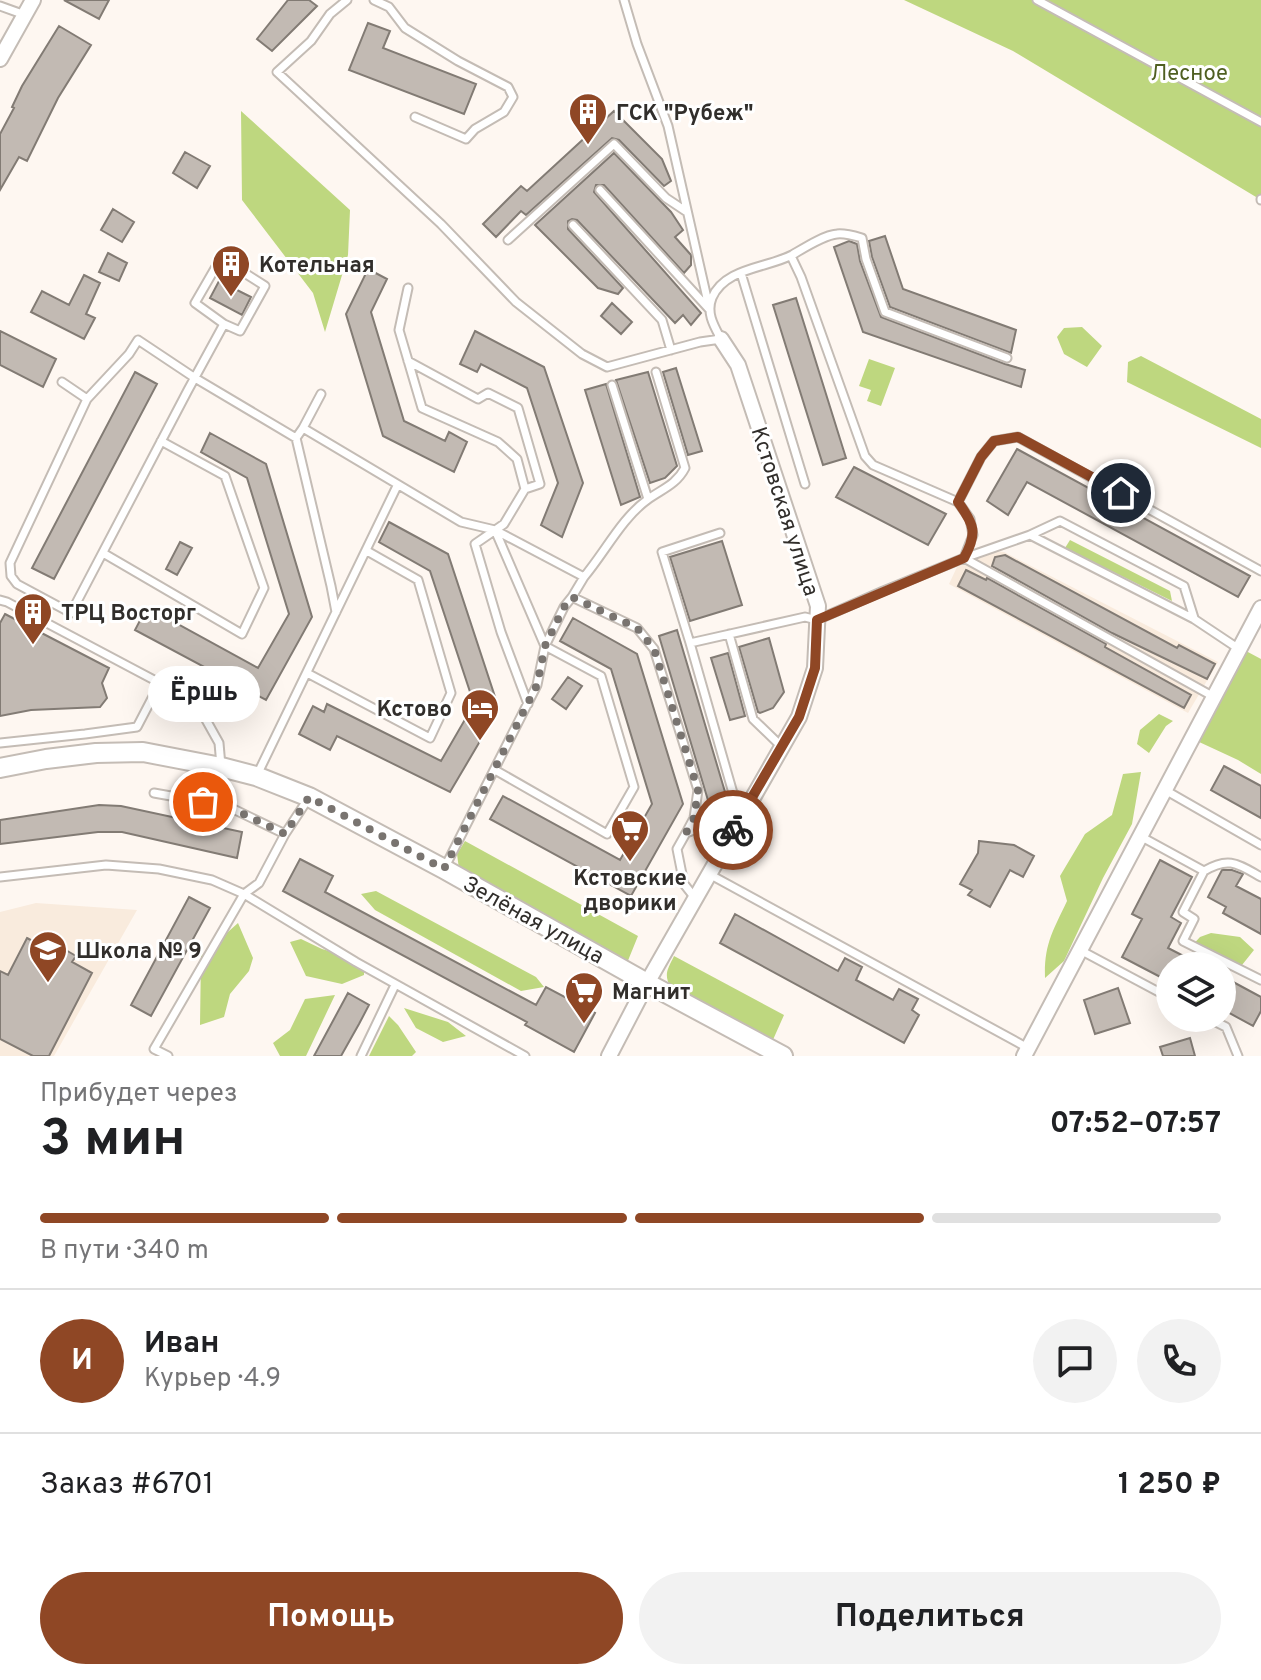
<!DOCTYPE html>
<html lang="ru">
<head>
<meta charset="utf-8">
<style>
  :root { --surface:#fff; --page:#f2f2f2; --text:#202124; --muted:#757577; --line:#e0e0e0; --accent:#8f4725 }
  body { margin:0; font-family:Overpass,sans-serif; background:var(--page); color:var(--text); height:100vh; display:flex; flex-direction:column; font-size:30px; white-space:nowrap }
  * { box-sizing:border-box; margin:0 }
  p { font-size:26px; color:var(--muted) }
  .icon { flex:none; width:44px; height:44px; fill:none; stroke:currentColor; stroke-width:2; stroke-linecap:round; stroke-linejoin:round }
  .map { position:relative; height:1056px; overflow:hidden }
  .sheet { display:flex; flex-direction:column; background:var(--surface); flex:1 }
  .sheet>* { flex:none }
  .tools { position:absolute; left:1156px; top:952px; display:grid; gap:16px }
  .tools a { display:grid; place-items:center; width:80px; height:80px; border-radius:50%; background:var(--surface); box-shadow:0 8px 32px #0002; font-size:40px }
  .pin { position:absolute; display:grid; place-items:center; width:68px; height:68px; color:#fff; margin:-34px; border:4px solid #fff; border-radius:50%; box-shadow:0 2px 8px #0007 }
  .courier { position:absolute; display:grid; place-items:center; width:80px; height:80px; margin:-40px; border:6px solid #8f4725; border-radius:50%; background:#fff; color:#222; box-shadow:0 2px 10px #0007 }
  .bubble { position:absolute; height:56px; border-radius:28px; background:var(--surface); box-shadow:0 8px 32px #0002; font-size:26px; font-weight:700; line-height:56px; text-align:center }
  .summary em { font-style:normal; font-weight:700 }
  .summary div { display:flex; flex-direction:column-reverse }
  .summary { display:flex; align-items:center; justify-content:space-between; height:136px; padding:0 40px }
  h1 { font-size:52px; font-weight:700; line-height:60px }
  .bar { display:grid; grid-template-columns:repeat(4,1fr); gap:12px 8px; align-content:center; height:96px; padding:0 40px }
  .bar i { height:10px; border-radius:6px; background:var(--line) }
  .bar .on { background:var(--accent) }
  .bar p { grid-column:span 4 }
  .line { display:flex; align-items:center; gap:20px; padding:0 40px; border-top:2px solid var(--line) }
  .line div { flex:1 }
  .round { display:grid; place-items:center; flex:none; width:84px; height:84px; border-radius:42px; background:var(--page) }
  .cta { display:flex; gap:16px; margin-top:auto; padding:16px 40px }
  .cta a { flex:1; height:92px; border-radius:48px; background:var(--accent); color:#fff; font-size:32px; font-weight:700; line-height:92px; text-align:center }
  .cta a+a { background:var(--page); color:var(--text) }
  .map>svg:first-child { display:block }
  .built { fill:#f9ebdd }
  .green { fill:#bed77f }
  .building { fill:#c2bab3; stroke:#827b74; stroke-width:2 }
  .lines { fill:none; stroke-linecap:round; stroke-linejoin:round }
  .lane-casing { stroke:#c4bcb5; stroke-width:11 }
  .street-casing { stroke:#c4bcb5; stroke-width:18 }
  .secondary-casing { stroke:#c4bcb5; stroke-width:22 }
  .lane { stroke:#fff; stroke-width:7 }
  .street { stroke:#fff; stroke-width:14 }
  .secondary { stroke:#fff; stroke-width:18 }
  .done { stroke:#797470; stroke-width:8; stroke-dasharray:0 14.4 }
  .route { stroke:#8f4725; stroke-width:10 }
  .labels { text-anchor:middle; stroke-width:6; stroke-linejoin:round; paint-order:stroke }
  .park-label { font-size:22px; fill:#4f5f21; stroke:#fff }
  .poi-label { font-size:22px; font-weight:bold; fill:#312e2b; stroke:#fff; text-anchor:start }
  .street-label { font-size:22px; fill:#312e2b; stroke:#fff }
</style>
</head>
<body>
<div class="map">
<svg width="1261" height="1056" viewBox="0 0 1261 1056">
  <rect width="100%" height="100%" fill="#fef7f1"/>
  <path class="built" d="M993 551 1004 552 1218 662 1188 713 949 584 957 567Z
    M36 903 137 910 54 1056H0V912Z"/>
  <path class="green" d="M904 0H1261V200L1013 51Z
    M241 111 350 210 348 255 325 332 313 293 242 200Z
    M1082 327 1102 346 1087 367 1064 354 1057 337 1064 328Z
    M1141 356 1261 419V448L1127 382 1128 362Z
    M869 359 895 368 881 406 867 401 871 390 859 386Z
    M1070 540 1170 591 1172 601 1065 548Z
    M1246 651 1261 659V774L1238 760 1197 741Z
    M1159 714 1173 721 1166 726 1149 753 1137 744 1140 730Z
    M1141 772 1132 824 1103 878 1064 961 1045 978C1044 944 1053 931 1067 901L1060 876 1085 834 1112 815 1123 774Z
    M465 841 638 936 627 963 459 869 457 854Z
    M376 891 536 977 544 987 521 991 375 910 361 894Z
    M238 923 253 958 249 971 230 994 224 1017 200 1025 201 956Z
    M1211 933 1240 937 1254 950 1242 965 1227 971 1222 966H1219L1189 949 1200 937Z
    M301 939 322 949 364 961V975L342 984 306 976 290 942Z
    M674 956 784 1015 772 1042 671 988C663 974 668 969 674 956Z
    M335 995 306 1056H280L273 1043 290 1030 305 999Z
    M404 1008 448 1022 466 1036 443 1042 416 1028Z
    M389 1016 398 1025 416 1052 412 1056H369Z"/>
  <path class="building" d="M64 0H109L99 19Z
    M288 0H309L317 6 272 51 257 39Z
    M368 23 390 31 383 48 476 84 464 114 349 70Z
    M59 26 91 45 58 98 27 161 19 157 0 190V134L14 108 12 107 22 86Z
    M614 111 662 159 671 181 664 186 619 140 612 138 526 215 521 211 496 237 483 224 521 186 527 191Z
    M185 152 210 166 197 188 173 173Z
    M614 153 671 212 683 230 675 237 691 255V265L684 273 604 185H596L594 192 701 313 691 325 683 315 675 323 577 220 572 219 568 221V229L623 288 618 294 598 288 535 225Z
    M113 209 134 222 122 242 101 230Z
    M885 236 903 289 1016 330 1011 353 890 307 872 257 869 241Z
    M849 241 857 244 860 261 881 317 1005 364 1025 370 1021 387 863 332 834 247Z
    M108 253 127 263 119 281 99 272Z
    M368 269 387 279 371 312 404 421 445 441 449 432 467 442 454 472 383 436 346 314Z
    M84 275 100 283 86 314 95 318 84 339 31 312 42 291 69 305Z
    M219 281 251 297 242 315 210 298Z
    M796 298 846 458 823 465 773 305Z
    M612 303 632 322 621 334 601 316Z
    M0 331 56 359 43 387 0 365Z
    M475 331 544 367 583 483 562 537 541 525 558 483 527 388 481 364 477 372 460 364Z
    M676 368 702 451 688 455 663 372Z
    M135 372 157 384 54 579 32 568Z
    M648 372 677 466 665 478 650 483 616 380Z
    M606 384 640 497 621 505 585 390Z
    M210 433 266 464 312 617 266 700 135 630 147 607 258 668 289 614 247 478 201 452Z
    M1017 449 1250 576 1238 597 1027 482 1008 515 987 501Z
    M854 467 946 514 928 545 836 497Z
    M389 522 448 554 499 709 450 792 337 736 330 750 299 734 313 706 324 712 327 704 441 761 474 704 430 571 379 542Z
    M722 541 742 605 690 621 670 557Z
    M180 542 192 548 177 575 166 569Z
    M1005 555 1177 648 1179 645 1215 664 1207 679 1112 633 992 566 995 557Z
    M966 570 986 580 987 578 1106 644 1105 647 1191 695 1184 708 958 586Z
    M5 614 109 668 102 683 107 698 100 707 31 710 0 716V623Z
    M573 618 637 654 683 804 631 896 490 819 503 796 620 860 652 804 611 669 560 641Z
    M677 630 728 802 710 807 659 636Z
    M769 638 784 692 773 708 760 713 758 712 739 647Z
    M728 653 745 716 730 720 711 658Z
    M568 677 582 686 566 709 552 699Z
    M1224 766 1261 786V818L1211 790Z
    M99 805 121 806 242 832 237 858 122 832H98L0 844V820Z
    M979 841 1014 845 1034 856 1023 877 1010 870 990 907 968 895 972 890 960 884 978 853Z
    M300 859 333 876 325 892 536 1005 546 987 595 1013 574 1052 525 1025 527 1022 283 891Z
    M1160 860 1192 877 1171 917 1181 923 1168 948 1203 966H1170V982L1122 957 1142 919 1132 914Z
    M1222 870H1232L1243 874 1236 886 1261 899V934L1223 913 1226 907 1208 897Z
    M189 897 210 908 151 1016 131 1005Z
    M735 914 838 971 845 958 862 967 856 980 893 1000 899 989 918 999 912 1010 919 1015 904 1043 720 943Z
    M27 938 60 956 64 949 76 956 72 962 92 973 49 1056H33L0 1039V971L8 975Z
    M1222 976 1261 997V1011L1253 1026 1222 1009Z
    M1118 988 1130 1023 1095 1034 1084 1000Z
    M348 993 369 1005 359 1024 341 1056H314Z
    M1190 1038 1195 1056H1163L1160 1047Z"/>
  <g class="lines">
    <defs>
      <path id="lane" d="M347 0 330 14 311 41 277 72 441 224 516 302 582 354 607 367 700 342 721 339C714 326 706 313 712 298 724 268 767 268 792 255 804 248 824 235 837 234 845 233 855 236 862 238L866 259 885 312 1007 358
        M374 0 389 7 405 28 458 61 508 87 513 97 504 112 475 129 466 139 415 117
        M624 0 637 44 668 126 709 307
        M1037 0 1261 122
        M0 6 25 15
        M600 190 709 309
        M1261 199V200
        M573 225 662 320 671 350
        M508 240 614 144 666 198 687 212
        M791 256 801 277 865 456 873 465 958 502 970 519 973 535 964 558
        M741 273 805 484
        M408 288 399 330 422 408 498 442 517 459 525 489 504 524 475 544 501 632 528 704
        M224 324 195 303 221 258 265 286 240 331 224 324C212 346 200 368 188 390L71 613 17 584 11 576 10 563 87 399 129 354 138 340 195 378 296 438 303 428
        M408 361 478 399 488 393 518 408 540 484 525 489
        M62 382 87 399
        M612 385 648 499
        M321 394 303 428 461 522 495 530 584 577 572 597
        M296 438 331 586 336 612
        M958 502 981 457 994 441 1018 437 1261 571
        M1030 535 1060 521 1184 586 1194 618
        M103 553 242 634 264 588 225 476 161 441
        M964 558 1030 535 1194 619 1239 649
        M584 577C605 552 622 518 647 500 662 489 676 485 685 468L656 372
        M0 600 7 602 173 690 205 718 219 743 221 766
        M729 634 753 719 782 747
        M690 643 662 552 720 533
        M307 673 430 738 451 693 418 580 367 551
        M0 743 85 734 137 727 160 683
        M495 770 607 834 634 787 601 676 545 646 495 530
        M257 775 397 486
        M1165 790 1261 845
        M154 793 227 806 285 834
        M749 804 733 793 690 643 805 617 817 620 883 591 964 558 1214 697
        M1140 836 1204 871 1183 912 1194 919 1183 941 1261 980
        M444 869 537 685 545 646 564 607 572 597 637 628 654 649 698 790 694 818 686 833
        M1204 871C1229 856 1238 864 1261 877
        M709 874 1028 1048
        M0 877 106 865 159 869 212 880 244 894 356 962 525 1056
        M695 898 684 884 677 849 686 833 710 824 734 831
        M1080 950 1170 998
        M1208 1018 1226 1027 1238 1056
        M168 1056 154 1049 244 894 259 883 285 834 308 799
        M361 1056 395 985"/>
      <path id="street" d="M0 59 33 0
        M609 1056 647 983 799 717 815 668 818 606 738 365 721 339
        M1024 1056 1261 608"/>
      <path id="secondary" d="M0 768 46 759 96 753 143 752 221 767 256 776 309 797 444 869 647 983 783 1056"/>
    </defs>
    <use href="#lane" class="lane-casing"/>
    <use href="#street" class="street-casing"/>
    <use href="#secondary" class="secondary-casing"/>
    <use href="#lane" class="lane"/>
    <use href="#street" class="street"/>
    <use href="#secondary" class="secondary"/>
  </g>
  <g class="lines">
    <path class="done" d="M203 802 227 806 285 834 309 797 444 869 537 685 545 646 564 607 572 597 637 628 654 649 698 790 694 818 686 833 710 824 733 830"/>
    <path class="route" d="M733 830 799 717 815 668 817 620 964 558C978 533 974 524 958 502L981 457 994 441 1018 437 1121 493"/>
  </g>
  <defs>
    <symbol id="building-pin" viewBox="-11 -11 22 30"><path d="M0 17L-7.5 6A9.5 9.5 0 1 1 7.5 6Z" fill="#8f4725" stroke="#fff"/><path d="M-4-6H4V6H1V3H-1V6H-4ZM-2.5-4.3h1.7v1.8h-1.7ZM.8-4.3h1.7v1.8H.8ZM-2.5-1h1.7V.8h-1.7ZM.8-1h1.7V.8H.8Z" fill="#fff"/></symbol>
    <symbol id="hotel-pin" viewBox="-11 -11 22 30"><path d="M0 17L-7.5 6A9.5 9.5 0 1 1 7.5 6Z" fill="#8f4725" stroke="#fff"/><path d="M-6-4.5h1.5V1H6V5H4.5V3h-9V5H-6ZM-4 0a1.8 1.8 0 1 1 3.6 0ZM.5 0V-2.5h3Q6-2.5 6 0Z" fill="#fff"/></symbol>
    <symbol id="supermarket-pin" viewBox="-11 -11 22 30"><path d="M0 17L-7.5 6A9.5 9.5 0 1 1 7.5 6Z" fill="#8f4725" stroke="#fff"/><path d="M-6-5.5h2.5l.6 2H6L4.5 2H-2.5L-4.4-4H-6ZM-1.5 3.2a1.3 1.3 0 1 0 .1 0ZM3 3.2a1.3 1.3 0 1 0 .1 0Z" fill="#fff"/></symbol>
    <symbol id="school-pin" viewBox="-11 -11 22 30"><path d="M0 17L-7.5 6A9.5 9.5 0 1 1 7.5 6Z" fill="#8f4725" stroke="#fff"/><path d="M0-5L7-2L0 1L-7-2ZM-4 1L0 2.5L4 1V4Q0 6-4 4Z" fill="#fff"/></symbol>
  </defs>
  <g fill-rule="evenodd">
    <use href="#building-pin" x="566" y="90" width="44" height="60"/>
    <use href="#building-pin" x="209" y="242" width="44" height="60"/>
    <use href="#building-pin" x="11" y="590" width="44" height="60"/>
    <use href="#hotel-pin" x="458" y="686" width="44" height="60"/>
    <use href="#supermarket-pin" x="608" y="807" width="44" height="60"/>
    <use href="#school-pin" x="26" y="928" width="44" height="60"/>
    <use href="#supermarket-pin" x="562" y="969" width="44" height="60"/>
  </g>
  <g class="labels">
    <g class="park-label">
      <text x="1189" y="80">Лесное</text>
    </g>
    <g class="poi-label">
      <text x="616" y="120">ГСК "Рубеж"</text>
      <text x="259" y="272">Котельная</text>
      <text x="61" y="620">ТРЦ Восторг</text>
      <text x="452" y="716" text-anchor="end">Кстово</text>
      <text x="630" y="885" text-anchor="middle">Кстовские<tspan x="630" dy="25">дворики</tspan></text>
      <text x="76" y="958">Школа № 9</text>
      <text x="612" y="999">Магнит</text>
    </g>
    <g class="street-label">
      <text transform="translate(786 511) rotate(72)" y="8">Кстовская улица</text>
      <text transform="translate(534 919) rotate(29)" y="8">Зелёная улица</text>
    </g>
  </g>
</svg>
<div class="tools">
<a><svg class="icon" aria-label="layers" viewBox="0 0 24 24"><path d="M12 4l9 5-9 5-9-5zM3 14l9 5 9-5"/></svg></a>
</div>
<div class="pin" style="left:203px;top:802px;background:#ea580c"><svg class="icon" aria-label="bag" viewBox="0 0 24 24"><path d="M5 8h14l-1 12H6zM9 8a3 3 0 0 1 6 0"/></svg></div>
<div class="pin" style="left:1121px;top:493px;background:#1f2937"><svg class="icon" aria-label="home" viewBox="0 0 24 24"><path d="M3 11l9-7 9 7M6 9v11h12V9"/></svg></div>
<div class="courier" style="left:733px;top:830px"><svg class="icon" aria-label="bike" viewBox="0 0 24 24"><circle cx="6" cy="16" r="4"/><circle cx="18" cy="16" r="4"/><path d="M6 16l4-8h5l3 8M10 8l3 8H6M13 5h3"/></svg></div>
<div class="bubble" style="left:148px;top:666px;width:112px">Ёршь</div>
</div>
<section class="sheet">
<div class="summary"><div><h1>3 мин</h1><p>Прибудет через</p></div><em>07:52–07:57</em></div>
<div class="bar"><i class="on"></i><i class="on"></i><i class="on"></i><i></i><p>В пути · 340 m</p></div>
<div class="line" style="height:144px"><b class="round" style="background:var(--accent);color:#fff">И</b><div><b>Иван</b><p>Курьер · 4.9</p></div><a class="round"><svg class="icon" aria-label="chat" viewBox="0 0 24 24"><path d="M4 5h16v11H9l-5 4z"/></svg></a><a class="round"><svg class="icon" aria-label="phone" viewBox="0 0 24 24"><path d="M5 4h4l2 5-3 2q2 4 5 5l2-3 5 2v4C11 20 4 13 5 4z"/></svg></a></div>
<div class="line" style="height:104px"><div>Заказ #6701</div><b>1 250 ₽</b></div>
<div class="cta"><a>Помощь</a><a>Поделиться</a></div>
</section>
</body>
</html>
